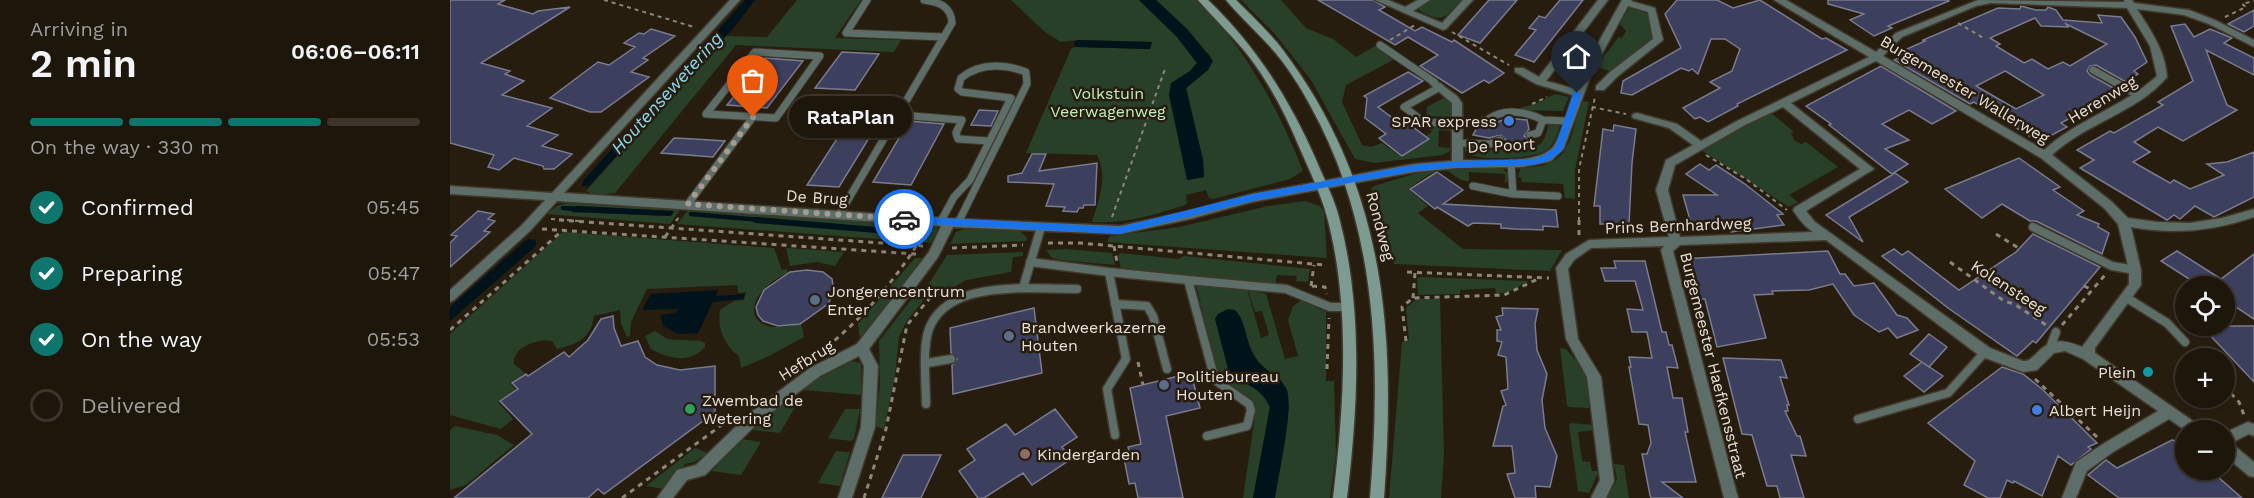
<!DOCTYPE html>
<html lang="en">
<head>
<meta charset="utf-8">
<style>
  :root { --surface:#1d160b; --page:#2a2319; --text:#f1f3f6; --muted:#a09f9d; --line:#3b352c; --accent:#0f766e }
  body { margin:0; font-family:"Work Sans",sans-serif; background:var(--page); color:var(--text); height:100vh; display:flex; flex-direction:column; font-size:22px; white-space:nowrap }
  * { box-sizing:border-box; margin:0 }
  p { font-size:20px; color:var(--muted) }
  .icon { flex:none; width:33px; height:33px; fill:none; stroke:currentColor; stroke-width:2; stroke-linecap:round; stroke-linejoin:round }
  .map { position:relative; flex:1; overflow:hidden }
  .side { display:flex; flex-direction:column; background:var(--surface); width:450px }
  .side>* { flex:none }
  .buttons { position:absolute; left:1725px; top:276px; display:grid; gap:12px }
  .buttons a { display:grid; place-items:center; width:60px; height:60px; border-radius:50%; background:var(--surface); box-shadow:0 2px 4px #0004,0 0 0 2px var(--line); font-size:30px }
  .pin { position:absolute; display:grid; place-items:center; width:51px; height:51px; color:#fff; margin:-62px -26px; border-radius:50% 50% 50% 0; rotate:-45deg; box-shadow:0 0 6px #0007 }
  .pin .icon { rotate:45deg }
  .courier { position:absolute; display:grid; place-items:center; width:60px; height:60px; margin:-30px; border:4px solid #1a73e8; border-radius:50%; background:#fff; color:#222; box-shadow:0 2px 8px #0007 }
  .bubble { position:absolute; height:42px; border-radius:21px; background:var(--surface); box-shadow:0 2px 4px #0004,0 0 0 2px var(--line); font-size:20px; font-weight:600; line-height:42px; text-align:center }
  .overview em { font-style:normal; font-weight:600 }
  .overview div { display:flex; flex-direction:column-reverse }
  .overview { display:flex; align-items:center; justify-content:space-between; height:102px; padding:0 30px }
  h1 { font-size:39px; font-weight:600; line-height:45px }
  .bar { display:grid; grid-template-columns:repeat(4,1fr); gap:9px 6px; align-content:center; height:72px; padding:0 30px }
  .bar i { height:8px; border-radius:4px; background:var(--line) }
  .bar .on { background:var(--accent) }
  .bar p { grid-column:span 4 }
  ol { padding:0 30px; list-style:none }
  li { display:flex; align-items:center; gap:18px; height:66px }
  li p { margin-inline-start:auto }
  li .icon { padding:6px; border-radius:50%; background:var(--accent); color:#fff; stroke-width:4 }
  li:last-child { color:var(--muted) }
  li i { width:33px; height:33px; border:3px solid var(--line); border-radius:50% }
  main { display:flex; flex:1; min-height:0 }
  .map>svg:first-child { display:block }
  .green { fill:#274027; fill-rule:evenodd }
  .water { fill:#00131a }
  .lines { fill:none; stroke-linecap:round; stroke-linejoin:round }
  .stream-far1 { stroke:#00131a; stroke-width:4.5 }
  .stream { stroke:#00131a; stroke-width:6 }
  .building { fill:#3d3f5e; stroke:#797b8e; stroke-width:1.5; fill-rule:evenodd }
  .lane-far1-casing { stroke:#42382b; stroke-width:9 }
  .lane-casing { stroke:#42382b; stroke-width:11 }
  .street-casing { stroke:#42382b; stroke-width:3 }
  .secondary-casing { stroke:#42382b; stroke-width:3 }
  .path-far1 { stroke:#8e867a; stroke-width:2; stroke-dasharray:4 4; stroke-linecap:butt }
  .path { stroke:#8e867a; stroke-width:3; stroke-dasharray:5 5; stroke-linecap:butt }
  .lane-far1 { stroke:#5c6e67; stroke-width:7 }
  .lane { stroke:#5c6e67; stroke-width:8 }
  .street { fill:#5c6e67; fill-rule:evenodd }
  .secondary { fill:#7d9b90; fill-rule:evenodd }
  .route { fill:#1a73e8 }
  .done { stroke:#a49c90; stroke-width:6; stroke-dasharray:0 10.8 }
  .shop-dot { fill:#3f7fe0; stroke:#271d0f; stroke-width:2 }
  .service-dot { fill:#5c6f8a; stroke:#271d0f; stroke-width:2 }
  .culture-dot { fill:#0f9aa8; stroke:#271d0f; stroke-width:2 }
  .leisure-dot { fill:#2e9e5b; stroke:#271d0f; stroke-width:2 }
  .education-dot { fill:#8d6e63; stroke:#271d0f; stroke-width:2 }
  .labels { text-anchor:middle; stroke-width:5; stroke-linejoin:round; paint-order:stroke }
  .street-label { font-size:16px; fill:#e7e0d6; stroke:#271d0f }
  .park-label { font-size:16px; fill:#beefbd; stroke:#271d0f }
  .poi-label { font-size:16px; fill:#e7e0d6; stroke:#271d0f; text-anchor:start }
  .water-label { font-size:18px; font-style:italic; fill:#8bd8f1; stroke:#271d0f }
</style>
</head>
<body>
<main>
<section class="side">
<div class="overview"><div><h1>2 min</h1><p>Arriving in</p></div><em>06:06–06:11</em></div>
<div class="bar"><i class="on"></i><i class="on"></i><i class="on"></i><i></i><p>On the way · 330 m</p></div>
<ol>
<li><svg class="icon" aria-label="check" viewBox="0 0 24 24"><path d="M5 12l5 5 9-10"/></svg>Confirmed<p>05:45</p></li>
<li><svg class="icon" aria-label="check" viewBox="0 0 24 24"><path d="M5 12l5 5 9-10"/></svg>Preparing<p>05:47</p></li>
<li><svg class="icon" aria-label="check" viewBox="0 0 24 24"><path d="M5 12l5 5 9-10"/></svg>On the way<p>05:53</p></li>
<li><i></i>Delivered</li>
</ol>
</section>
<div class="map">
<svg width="1804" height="498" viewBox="0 0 1804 498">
  <rect width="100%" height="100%" fill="#271d0f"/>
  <path class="green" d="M347 0H411L385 38 451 40 444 52 286 45 165 193 145 195 136 191 275 36 317 37Z
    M561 0H689L727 37 747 63 740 71 727 80 738 180 754 177 753 160 736 88 758 70 761 57 737 29 706 0H747C793 44 830 111 853 171L840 179 763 199 759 198 756 190 736 195 737 203 735 205C704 215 675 224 642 222 649 200 658 176 647 155L576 153 621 49 625 47 699 49 702 42 628 40 611 42 595 32Z
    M791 0H831L856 28 883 39 906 57 925 46 945 59 896 85 892 102 912 145 921 147 932 143 952 157 980 139 976 136 982 132 978 128 983 125 997 126 1002 131 989 130 988 147 1000 148 999 152 992 155 924 163 905 159 861 80 824 33Z
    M980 0H1012C995 18 992 24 969 10L970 6Z
    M1179 8 1200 14 1206 37 1163 72 1146 67C1153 55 1161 50 1168 37L1172 38 1176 31 1170 24Z
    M1105 94 1119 97 1113 111 1061 110 1085 104Z
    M994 98 1002 103 1001 117 976 116 977 107Z
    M1131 101 1139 102 1125 170V199L1115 198 1113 184 1072 182 1071 177H1068L1070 169C1079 166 1088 168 1097 164 1122 156 1124 123 1131 101Z
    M1320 112 1344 132 1341 133 1344 140 1351 144 1356 142 1388 167 1339 195 1348 202 1339 207 1251 150Z
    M1099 123H1107L1110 125C1108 134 1104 144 1097 150 1083 159 1027 162 1015 152V148C1032 149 1077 154 1090 144 1096 139 1097 130 1099 123Z
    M1051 167 1057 173V182L1055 183V174L1019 172V181C1008 181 1006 175 997 171 986 167 967 183 958 189L978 206 968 213 1013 249 1112 250 1100 271 944 264 921 189 924 186 984 168Z
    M123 201 232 207 220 224 96 214 107 206ZM127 206 223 211 224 212 220 216 122 212 121 209Z
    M855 201 870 206 874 212 877 258 657 242 660 236 729 227 818 206Z
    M240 208 485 225 488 229 481 243 227 224Z
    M517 228 570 231 577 238 576 241 500 244 506 232Z
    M113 232 324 248 332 270 337 269 338 273C288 295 294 341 351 323L354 337 319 356 291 368 289 356C274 346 267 327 270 310L284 301 294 300 296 292 288 293 287 285 197 289 181 322 180 336 177 337 171 324 170 310 144 316C141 339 127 344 107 349L102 341C88 338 62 347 64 364L75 373 60 383 66 390 48 402 63 419 51 429 0 415V334Z
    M336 248 394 252 385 266 367 262 340 266Z
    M616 249 662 253 665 265 610 260 602 258 596 250Z
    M573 252V256L563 257 561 272 516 280 484 299 478 285 497 255Z
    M671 253 729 259 734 256 860 269 858 282 846 281 847 276 827 275 825 284 671 269 668 255Z
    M465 258H472L430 317 410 338 408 324Z
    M970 277 1079 281 1058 292 1046 294 1045 288 1010 290V294L968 295 967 279Z
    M746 284 797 289 811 338 819 335 812 311 805 312 798 290 816 294 835 359 848 356 838 320 843 306 852 300 876 312V381H884L886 455 880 498H825L839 407 832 381C801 362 801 348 790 316L784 375 815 394 820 407 803 498H793L806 409 804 404 768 379Z
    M471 287 476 297 456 322 449 337 445 376 434 429 425 426 430 385 429 341Z
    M967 299H990L994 455 991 498H939L952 342 959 340 956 308Z
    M205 331 217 339 251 341 255 343V347C240 364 219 359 201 349L195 336Z
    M1110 348 1116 349 1137 373 1139 408 1119 407 1117 405Z
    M401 361 411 363 412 395 353 390V387Z
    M335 403 347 404 330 433 303 430 305 425Z
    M395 409H410L404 439 401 441 378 438Z
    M1121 423 1143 425V430L1128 432 1132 461 1140 462 1142 471H1149L1139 493 1128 491 1119 425Z
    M5 426 47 435 64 445 16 485 0 490V430Z
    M292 439 311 442 291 475 262 471 287 442Z
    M245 448 258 453 245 462 235 464 214 489 196 486Z
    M386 451 400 452 390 486 368 483Z
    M1164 464 1174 465 1179 498H1157L1167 479Z"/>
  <path class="water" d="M295 0H305L286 25 139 186H132L133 181Z
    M689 0H706L737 29 763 61 758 70 736 88 753 160 754 177 737 180 719 95 721 83 740 71 747 63 727 37Z
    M628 40 702 42 700 49 625 47 624 42Z
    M127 206 224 211 221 216 122 212 121 209Z
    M80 239 86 240V246L0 321V307L75 241Z
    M268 290 266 296 295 294 293 299 263 302 248 333 228 334 213 326 211 315 227 312 228 309 192 310 201 294Z
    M778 309 785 310C797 322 795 342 804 356 813 371 829 375 836 388 845 404 828 477 825 498H803L820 407C810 385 793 386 778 369L765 319 768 314Z"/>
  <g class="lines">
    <path class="stream-far1" d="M113 208 128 209
      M241 214 324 221"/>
    <path class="stream" d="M306 220 439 231"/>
  </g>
  <path class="building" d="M0 0H55L48 4 83 14 88 11 120 7 31 63 60 71 55 74 74 81 52 95 102 108 77 126 108 135 92 146 122 154 104 169H94L93 166 64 158 49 170 38 167 44 155 0 143Z
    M868 0H923L935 7 929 10 965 31 972 27 1002 42 1004 40 1054 73 1039 83 1034 80 1012 93 970 66 988 55 958 37 945 45Z
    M1039 0H1067L1030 43 1008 35Z
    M1110 0H1133L1084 62 1065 55 1086 30 1079 28 1089 16 1095 18Z
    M1227 0H1267L1283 8 1310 0 1372 39 1376 38 1397 50 1287 104 1288 106 1258 122 1250 117 1245 119 1233 108 1270 88 1260 82 1282 71 1290 49 1275 39H1261L1248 74 1242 69 1239 71 1231 68 1182 95 1171 93 1173 81 1231 48 1215 14Z
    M1378 0H1499V1L1438 26 1442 28 1424 36 1400 20 1414 14 1378 4Z
    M1571 6 1586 10H1596L1598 7 1606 10 1613 20 1652 23 1648 15 1671 17 1685 37 1697 62 1684 71 1688 74 1676 82 1646 65 1640 66 1637 71 1640 75 1667 90 1635 107 1637 108 1631 112 1611 123 1617 127 1589 142 1524 102 1520 104 1444 60 1453 56 1448 53 1475 41 1473 40 1548 8 1570 9ZM1585 18 1591 26 1618 27 1616 24 1657 44 1620 66 1613 62 1598 69 1582 59 1574 63 1546 46 1550 44 1540 38ZM1555 71 1557 72 1594 95 1566 109 1526 86Z
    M1804 10V26L1794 32 1778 24Z
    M1735 24 1744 37 1760 29 1782 38 1774 43 1804 58V75L1756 50 1777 105 1787 110 1733 141 1708 127 1684 142 1700 152 1683 162 1720 183 1724 180 1740 189 1774 175 1757 164 1777 162 1804 152V197L1764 217 1745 206 1730 219 1724 215 1717 220 1630 168 1644 160 1627 150 1660 131 1664 133 1713 105 1708 102 1743 81 1721 26Z
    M201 29 225 36 193 58 198 60 181 72 199 77 151 112H140L100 98 148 62 159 65 185 47 174 43 189 33 194 34Z
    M392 52 429 54 405 90 365 88Z
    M315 58 353 61 317 108 277 105Z
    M1431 66 1506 111 1482 124 1459 110 1432 124 1459 140 1435 149 1458 164 1442 174 1379 125 1381 124 1356 106Z
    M958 72 973 81 928 107 952 125 956 122 979 139 952 156 929 138 936 134 915 118 917 98 914 96Z
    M529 110 548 111 541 126 521 125Z
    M1032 118 1033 123 1037 126 1058 118 1077 120 1079 129 1074 136 1081 140 1082 146H1051L1056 140 1051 135 1039 138 1023 135Z
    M459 121 494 124 461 185 423 182Z
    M1164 125 1186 129 1182 163 1179 224H1150V206H1144L1153 129 1163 131Z
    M394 128 424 130 389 187 357 185Z
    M224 138 244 139 275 141 263 157 211 153Z
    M582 154H596L589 171 647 163 645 205H634L633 208H629L627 212 613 211 615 207 596 206 604 184 558 182V176L572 173Z
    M1569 158 1610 187 1603 190 1634 211 1627 215 1649 224 1648 227 1659 233 1652 254 1586 221H1580L1552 204 1532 218 1495 189Z
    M1250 164 1259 170 1266 165 1295 184 1333 214 1327 215 1334 225 1281 232 1278 227H1242L1233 195H1267L1236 174Z
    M987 172 1013 190 993 204 1106 210 1108 227 1093 226V230L1065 229 1051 228V224L1023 223 1018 226 987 207 985 209 960 189Z
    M1445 173 1458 182 1399 217 1413 242 1376 215Z
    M28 211 44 214 38 219 45 221 34 231 40 232 0 267V243L7 236 1 235Z
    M1583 234 1650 267 1586 343 1583 341 1567 356 1498 308 1432 256 1444 249 1452 255 1458 251 1509 290 1566 252Z
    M1378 251 1390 274H1395L1404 286 1424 283 1447 315 1457 318 1468 330 1447 338 1438 328 1429 332 1404 315 1383 284 1359 290 1322 291 1323 294 1304 295 1316 338 1267 347 1255 299H1250L1241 273H1236L1231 259Z
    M1727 251 1771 279 1804 254V319L1774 299V286H1750L1711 261Z
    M1164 261H1195L1212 332H1216L1219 345H1222L1228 368 1217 367 1223 398H1232L1238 432H1235L1246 482H1212L1233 498H1201L1200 495 1192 454H1197L1201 443 1198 425 1189 424 1179 367H1181L1179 357 1202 358 1197 332H1182L1177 309 1193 310 1185 281H1155L1151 268H1166Z
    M357 270 373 272 382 279 384 292 378 304 350 324 328 326 313 321 308 315 306 307 314 290 340 272Z
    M584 308 592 373 503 394 502 365 507 359 501 353 500 328Z
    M1052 308 1088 309 1085 324 1087 350 1097 374 1092 400 1095 428 1107 456 1100 487 1085 486 1086 498H1065L1057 474 1065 473 1062 446H1043L1053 406 1056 405 1051 391 1058 389 1056 357 1048 355 1052 342 1047 341V330H1051L1046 317 1053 315Z
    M163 316 164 328 171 346 188 341 195 357 207 365 230 370 265 366V412L154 494 148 489 138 498H4L82 434 50 401 68 389 62 383 76 374 78 376 114 352 119 357 138 340 151 319Z
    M1751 326H1804V382L1773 349Z
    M1479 334 1497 347 1479 367 1460 354Z
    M1273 358 1331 360 1337 378 1330 377 1339 405H1337L1338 411H1335L1347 436H1350L1356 456 1341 455 1354 498H1330L1327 486H1317L1302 435 1292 434Z
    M1472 362 1493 376 1474 392 1454 376Z
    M1552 367 1573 374 1592 389 1647 443 1638 447 1641 449 1621 465 1608 456 1592 496 1564 481 1563 483 1557 480 1550 498H1538L1514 485 1525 461 1478 423Z
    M741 373 750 408 716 416 733 498H688L685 483 679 484 673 453 679 451 678 447 691 444 680 388Z
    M605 409 627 437 612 447 618 455V461L582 485 573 473 534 498H528L509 471 525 460 517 449 556 424 565 435Z
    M1722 440 1736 443V470H1760L1792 498H1669L1638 475 1656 460 1667 468Z
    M453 455H491L471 498H432Z"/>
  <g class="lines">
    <defs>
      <path id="lane-far1" d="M417 0 396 33 494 37
        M930 45 984 82
        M305 52 370 56 326 118 256 114Z
        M1643 70 1690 96
        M990 87 954 107 974 122 1008 124
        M450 115 512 120 506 133 508 139 539 141
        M1037 120C1053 108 1076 111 1093 120
        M1080 135 1088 133 1093 120 1117 121
        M1008 143 1040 144 1050 140
        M1061 163 1063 194
        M1023 186 1063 194 1108 196
        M238 204 303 117
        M389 215 502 23C501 6 489 2 474 0
        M491 221 504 197 520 180 561 98 512 92 508 89 511 78C530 63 554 64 576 72L577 84 509 221"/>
      <path id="lane" d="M491 222 492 220
        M508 223 510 220
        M1583 227 1662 266 1685 270
        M580 262 659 272 676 359 657 389 665 435
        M659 272 738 280 765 380 799 404 801 410 797 426 757 436
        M738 280 836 289 880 307H897
        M573 288 627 289
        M1677 298 1717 323 1735 342
        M665 304 697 306 703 316 717 369
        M1600 348 1606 332
        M477 363 501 359
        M476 404C476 383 472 348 479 329 493 292 540 289 573 288L591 227
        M1408 419 1498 393 1535 352"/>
      <path id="street" d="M280 0H290L114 193 508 219 670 226 740 211 802 194 964 164 1002 161V103L980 84V80L984 79 1007 96 1012 103 1013 160C1036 160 1088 165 1103 147 1110 139 1119 107 1123 95L1086 84 1065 72V68H1073L1089 77 1148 0H1158L1096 81 1126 89 1132 72 1172 0H1182L1181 1 1205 8 1213 40 1168 76 1154 90H1146V86L1160 72 1203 39 1198 12 1178 6 1142 72 1114 148 1101 161 1097 162 1072 167 1008 168 964 172 802 202 740 219 670 234 503 227 488 257 419 349 428 366 425 427 402 498H388L411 427 414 366 409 356 370 376 310 421 255 475 237 480 223 498H207L227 470 246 465 300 413 360 368 407 344 479 252 491 226 107 201 80 231 4 300 0 302V290L72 225 95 200 0 194V186L102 193Z
        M925 0H938L955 7 968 0H980L963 11 992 23 1013 0H1023L996 29 993 30Z
        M1324 0H1336L1426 52 1446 33 1528 0 1674 2V0H1682L1684 3 1739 10 1765 20 1804 40V47L1759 24 1734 15 1687 9C1701 31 1715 50 1717 77 1688 112 1636 123 1602 155L1662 202 1678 218 1707 222 1740 223 1772 218 1804 209V217C1764 231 1723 235 1681 227L1691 270V285L1645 348V353L1750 426 1752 430 1736 431 1719 419 1663 452 1637 471 1626 498H1612L1626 462 1653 444 1708 411 1633 359 1615 351 1604 353 1587 370 1573 372 1530 356 1376 240 1230 245 1223 251 1288 498H1274L1211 250 1214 246 1141 248 1124 260 1118 269 1128 339 1151 377 1164 481 1156 498H1141L1150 480 1137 377 1116 339 1106 268 1116 254 1139 240 1219 237 1206 190 1216 160 1243 145 1219 128 1183 118 1182 116 1183 114 1187 113 1227 124 1251 141 1287 121 1419 57ZM1541 3 1677 8 1700 46 1707 76C1673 107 1628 119 1594 150L1433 56 1452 37 1526 6ZM1426 61 1591 158 1654 208 1668 224 1679 270V284L1632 347C1612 339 1601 338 1586 354 1581 358 1580 361 1573 361L1540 348 1365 222 1356 211 1424 169 1341 103ZM1333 107 1410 169 1345 207 1343 210C1348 218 1355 227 1363 232L1230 237 1218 190 1225 165 1295 125Z
        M1798 422 1804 424V436L1799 434 1781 443 1804 462V477L1799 476 1774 455V433Z"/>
      <path id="secondary" d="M748 0H758C807 47 840 100 867 162 875 181 885 200 890 221 913 311 908 407 897 498H883C894 408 901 306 877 217 871 194 860 172 850 149 837 117 821 86 800 58 784 37 765 20 748 0Z
        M776 0H786C802 16 819 32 833 50 936 187 946 333 934 498H920C931 364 928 228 861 107 851 88 837 66 823 50 808 33 791 18 776 0Z"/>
    </defs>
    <use href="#lane-far1" class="lane-far1-casing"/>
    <use href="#lane" class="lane-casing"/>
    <use href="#street" class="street-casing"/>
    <use href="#secondary" class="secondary-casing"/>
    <path class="path-far1" d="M154 0 244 27
      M1775 17 1796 7 1792 4 1804 1
      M1508 23 1535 39
      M1002 32 1059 65
      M940 40 965 25
      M1082 104 1097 97
      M1142 107 1176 114
      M1256 155 1296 179 1337 210
      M662 217 715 69
      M101 219 130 221
      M226 221 230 216
      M1129 221V169L1145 97"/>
    <path class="path" d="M109 220 474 246
      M1129 220V236
      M92 229 466 254
      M1546 234 1570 249
      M215 237 227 220
      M598 243H630L874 265
      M664 246 667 262
      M502 248 573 245
      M1500 262 1554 301 1564 304 1596 325
      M957 272 1099 278
      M861 286 864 265
      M862 286 875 287 877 294
      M1634 286 1643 290
      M963 298 965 273
      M1612 325 1655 275
      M0 330 113 230
      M956 341 952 307 963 298 1054 295 1090 278
      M1743 351 1750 358
      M369 353C408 323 440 287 467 245
      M688 362 693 385
      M877 369 879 318
      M1585 379 1648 438
      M1774 386 1789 402 1794 415
      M172 498 280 419
      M414 498 436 429 457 325 480 298 475 287"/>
    <use href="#lane-far1" class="lane-far1"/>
    <use href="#lane" class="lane"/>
    <use href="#street" class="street"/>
    <use href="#secondary" class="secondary"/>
  </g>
  <path class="route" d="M1124 91 1132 93 1112 151 1100 160 1084 165 1008 167 964 171 802 201 670 234 454 223 449 219 454 216 670 227 802 194 964 165 1008 161 1083 159 1094 155 1105 147Z"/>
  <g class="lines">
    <path class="done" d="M303 117 238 204 454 219"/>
  </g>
  <g class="shop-dot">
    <circle cx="1059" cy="121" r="6"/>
    <circle cx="1587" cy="410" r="6"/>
  </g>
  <g class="service-dot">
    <circle cx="365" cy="300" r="6"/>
    <circle cx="559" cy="336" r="6"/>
    <circle cx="714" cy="385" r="6"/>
  </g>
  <circle class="culture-dot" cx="1698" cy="372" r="6"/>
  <circle class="leisure-dot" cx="240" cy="409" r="6"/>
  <circle class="education-dot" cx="575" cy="454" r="6"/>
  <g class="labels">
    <g class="street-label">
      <text transform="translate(1515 89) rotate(31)" y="6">Burgemeester Wallerweg</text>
      <text transform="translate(1652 99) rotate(-31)" y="6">Herenweg</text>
      <text transform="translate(1051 145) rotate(-3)" y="6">De Poort</text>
      <text transform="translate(367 197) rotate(4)" y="6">De Brug</text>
      <text transform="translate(1228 225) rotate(-2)" y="6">Prins Bernhardweg</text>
      <text transform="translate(931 226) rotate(75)" y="6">Rondweg</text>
      <text transform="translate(1559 287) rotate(33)" y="6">Kolensteeg</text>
      <text transform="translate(356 360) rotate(-32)" y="6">Hefbrug</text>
      <text transform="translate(1264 365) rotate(76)" y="6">Burgemeester Haefkensstraat</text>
    </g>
    <g class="park-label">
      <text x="658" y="99">Volkstuin<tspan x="658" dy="18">Veerwagenweg</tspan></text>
    </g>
    <g class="poi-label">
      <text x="1047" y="127" text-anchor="end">SPAR express</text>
      <text x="377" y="297">Jongerencentrum<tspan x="377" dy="18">Enter</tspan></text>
      <text x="571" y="333">Brandweerkazerne<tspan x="571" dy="18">Houten</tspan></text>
      <text x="1686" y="378" text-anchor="end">Plein</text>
      <text x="726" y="382">Politiebureau<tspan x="726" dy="18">Houten</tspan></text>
      <text x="252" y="406">Zwembad de<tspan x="252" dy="18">Wetering</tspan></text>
      <text x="1599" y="416">Albert Heijn</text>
      <text x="587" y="460">Kindergarden</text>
    </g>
    <g class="water-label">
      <text transform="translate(217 93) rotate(-48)" y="6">Houtensewetering</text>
    </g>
  </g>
</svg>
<div class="buttons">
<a><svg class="icon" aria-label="locate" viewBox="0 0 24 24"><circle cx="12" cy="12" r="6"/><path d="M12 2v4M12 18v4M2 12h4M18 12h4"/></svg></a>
<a>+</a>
<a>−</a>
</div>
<div class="pin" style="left:303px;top:117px;background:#ea580c"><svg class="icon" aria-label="bag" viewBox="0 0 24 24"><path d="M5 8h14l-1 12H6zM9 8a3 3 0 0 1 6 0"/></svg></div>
<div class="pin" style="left:1127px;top:93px;background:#1f2937"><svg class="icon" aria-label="home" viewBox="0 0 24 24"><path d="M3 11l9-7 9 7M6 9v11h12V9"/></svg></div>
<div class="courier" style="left:454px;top:219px"><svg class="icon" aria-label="car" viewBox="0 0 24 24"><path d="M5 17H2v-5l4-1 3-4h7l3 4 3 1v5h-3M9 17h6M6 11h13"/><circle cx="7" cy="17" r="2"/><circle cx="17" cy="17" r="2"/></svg></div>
<div class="bubble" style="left:339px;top:96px;width:123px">RataPlan</div>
</div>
</main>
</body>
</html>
